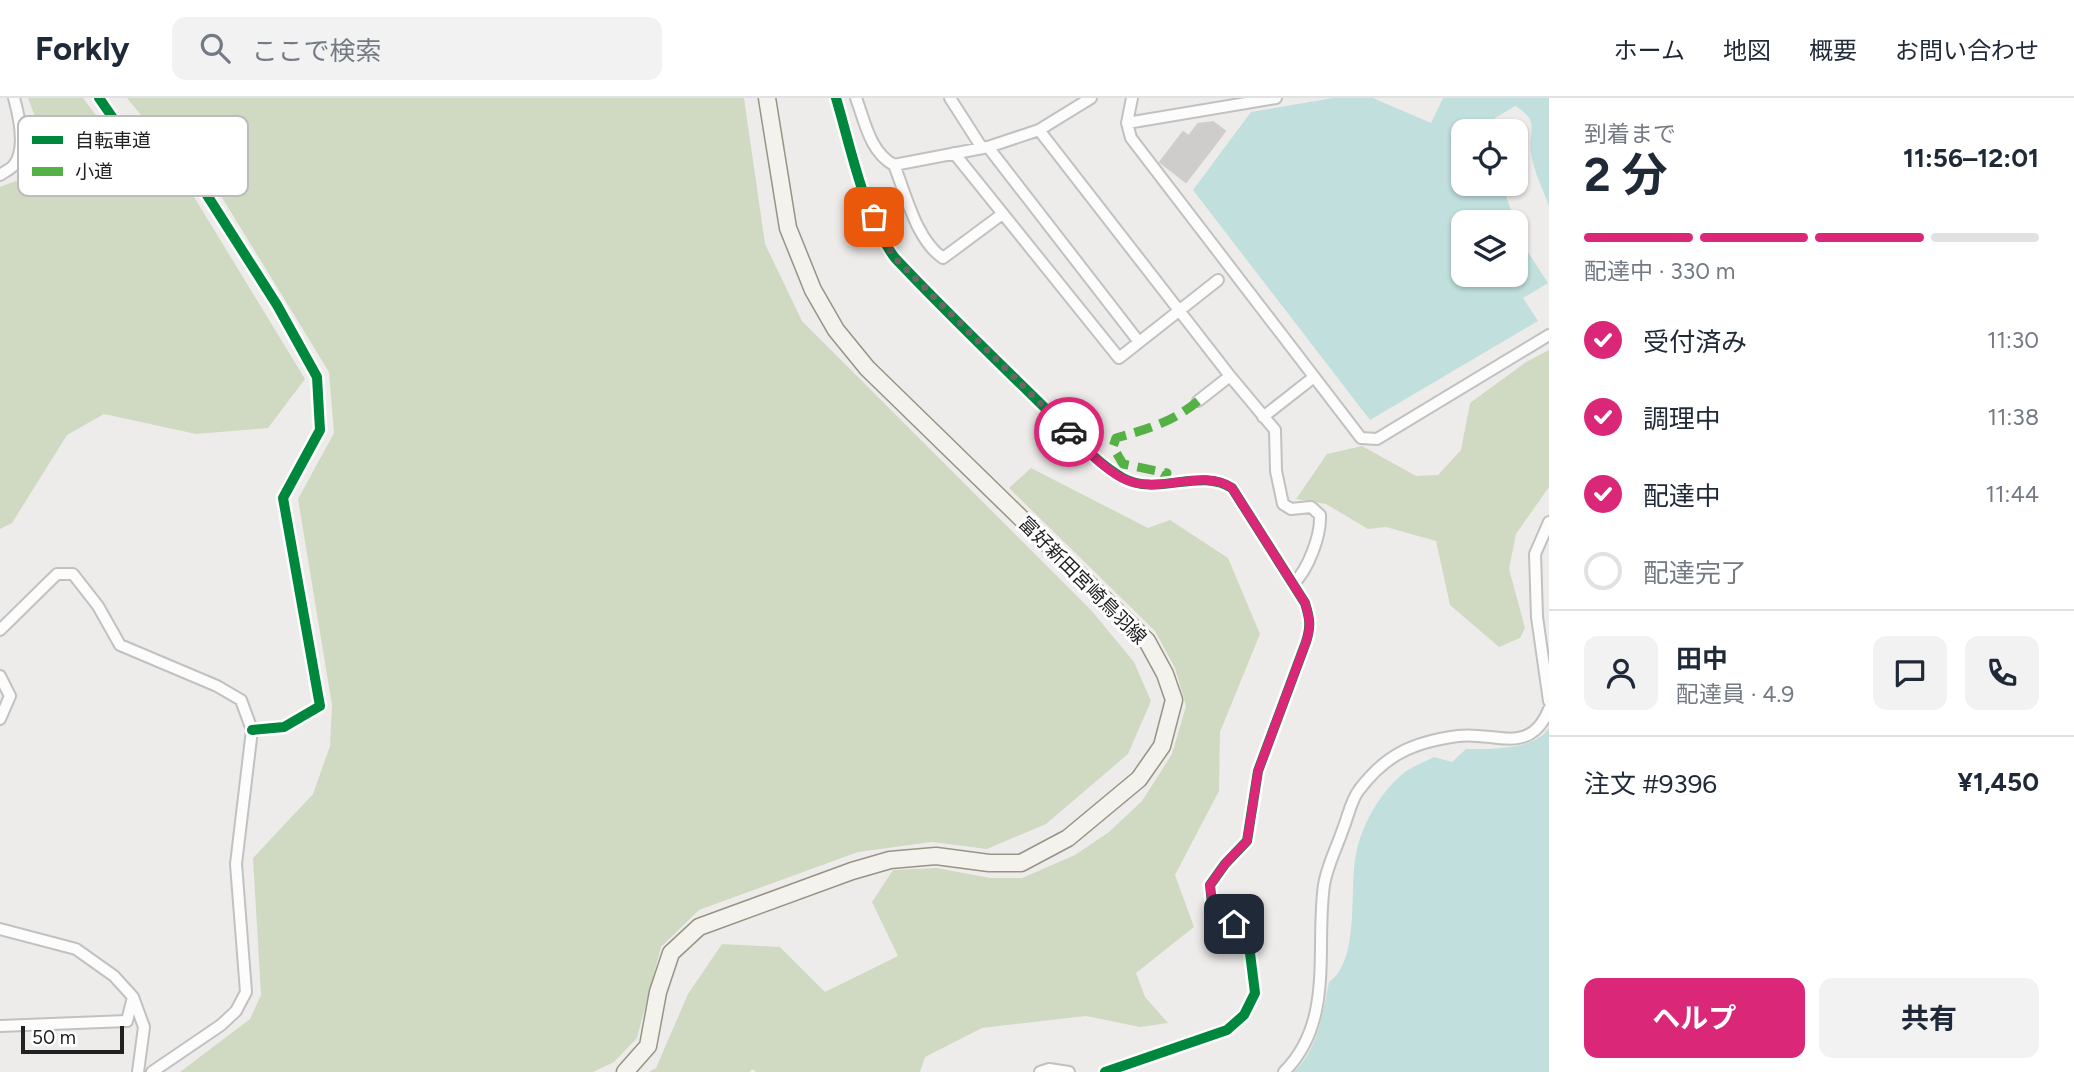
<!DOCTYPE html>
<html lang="ja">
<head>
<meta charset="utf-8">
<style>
  :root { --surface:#fff; --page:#f2f2f3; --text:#1f2937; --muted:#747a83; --line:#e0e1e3; --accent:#db2777 }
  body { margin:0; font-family:Figtree,"Noto Sans JP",sans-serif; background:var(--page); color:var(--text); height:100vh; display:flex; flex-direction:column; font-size:26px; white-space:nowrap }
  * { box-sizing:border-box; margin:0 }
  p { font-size:23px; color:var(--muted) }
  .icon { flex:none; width:38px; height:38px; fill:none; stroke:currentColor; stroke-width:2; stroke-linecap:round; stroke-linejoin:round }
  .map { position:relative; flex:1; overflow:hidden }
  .details { display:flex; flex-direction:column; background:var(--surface); width:525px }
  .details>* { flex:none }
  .buttons { position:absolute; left:1451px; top:21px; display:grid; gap:14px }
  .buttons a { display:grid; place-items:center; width:77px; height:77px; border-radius:14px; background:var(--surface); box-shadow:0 2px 5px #0004; font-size:35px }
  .scale { position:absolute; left:21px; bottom:18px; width:103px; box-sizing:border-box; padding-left:7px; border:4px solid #212121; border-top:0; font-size:19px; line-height:24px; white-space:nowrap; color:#212121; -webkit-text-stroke:5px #fff; paint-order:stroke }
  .pin { position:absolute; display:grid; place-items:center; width:60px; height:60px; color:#fff; margin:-30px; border-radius:14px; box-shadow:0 4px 10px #0006 }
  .courier { position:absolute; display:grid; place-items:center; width:70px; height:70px; margin:-35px; border:5px solid #db2777; border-radius:50%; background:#fff; color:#222; box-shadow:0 2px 9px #0007 }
  .headline em { font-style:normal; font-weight:700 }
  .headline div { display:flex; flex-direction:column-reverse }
  .headline { display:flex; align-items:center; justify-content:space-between; height:119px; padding:0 35px }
  h1 { font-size:46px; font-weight:700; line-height:52px }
  .bar { display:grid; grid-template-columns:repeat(4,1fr); gap:10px 7px; align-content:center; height:84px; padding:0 35px }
  .bar i { height:9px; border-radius:5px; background:var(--line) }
  .bar .on { background:var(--accent) }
  .bar p { grid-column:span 4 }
  .line { display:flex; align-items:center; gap:18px; padding:0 35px; border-top:2px solid var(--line) }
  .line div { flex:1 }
  .round { display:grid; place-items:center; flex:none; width:74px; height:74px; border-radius:14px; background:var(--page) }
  ol { padding:0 35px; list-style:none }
  li { display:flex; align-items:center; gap:21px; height:77px }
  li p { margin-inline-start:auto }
  li .icon { padding:7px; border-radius:50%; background:var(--accent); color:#fff; stroke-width:4 }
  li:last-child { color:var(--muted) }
  li i { width:38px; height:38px; border:4px solid var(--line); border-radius:50% }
  .button { display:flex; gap:14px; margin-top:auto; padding:14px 35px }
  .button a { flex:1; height:80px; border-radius:14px; background:var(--accent); color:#fff; font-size:28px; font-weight:700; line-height:80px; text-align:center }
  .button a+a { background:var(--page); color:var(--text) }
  header { display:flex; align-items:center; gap:42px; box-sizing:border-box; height:98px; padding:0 35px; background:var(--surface); border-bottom:2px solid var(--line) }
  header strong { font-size:33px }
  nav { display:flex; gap:38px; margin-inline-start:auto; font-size:24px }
  .search { width:490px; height:63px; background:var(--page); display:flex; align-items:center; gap:18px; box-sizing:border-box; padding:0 24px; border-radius:14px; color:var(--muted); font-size:26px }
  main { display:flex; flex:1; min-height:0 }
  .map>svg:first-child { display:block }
  .forest { fill:#d0dac2 }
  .water { fill:#c0dfdd }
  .building { fill:#cfcdcb; stroke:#d1cdcc; stroke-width:2 }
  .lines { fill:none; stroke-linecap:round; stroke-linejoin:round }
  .minor-casing { stroke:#c2c1c0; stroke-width:14 }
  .secondary-casing { stroke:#989483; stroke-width:19 }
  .minor { stroke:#fcfcfc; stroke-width:10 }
  .secondary { stroke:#f3f2ed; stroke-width:16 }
  .quiet { stroke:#55b145; stroke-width:9; stroke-dasharray:18 9; stroke-linecap:butt }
  .cycleway-casing { stroke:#fff; stroke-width:15 }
  .cycleway { stroke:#00873e; stroke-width:10 }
  .done { stroke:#696867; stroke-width:7; stroke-dasharray:0 12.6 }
  .route { stroke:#db2777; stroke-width:9 }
  .labels { text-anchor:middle; stroke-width:6; stroke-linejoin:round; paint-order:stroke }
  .street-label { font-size:19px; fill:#212121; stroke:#fff }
  .key { fill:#fff; stroke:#bcbcbc; stroke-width:2 }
  .key-label { font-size:19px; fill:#212121 }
</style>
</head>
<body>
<header>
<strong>Forkly</strong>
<div class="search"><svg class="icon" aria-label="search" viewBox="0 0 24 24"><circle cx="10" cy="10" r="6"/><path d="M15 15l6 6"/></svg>ここで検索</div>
<nav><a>ホーム</a><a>地図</a><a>概要</a><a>お問い合わせ</a></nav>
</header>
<main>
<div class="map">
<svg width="1549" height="974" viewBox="0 0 1549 974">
  <rect width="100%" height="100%" fill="#eeecea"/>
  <path class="forest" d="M28 0H83L106 30 188 89 305 281 268 330 196 336 104 316 67 337 12 425 0 431V89L21 81 39 30Z
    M127 0H744L765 146 802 223 1091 512 1134 564 1151 603 1128 656 1046 726 987 751 932 744 858 754 699 812 661 849 637 940 614 964 593 974H180L250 921 261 897 253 760 313 696 330 648 332 607 298 401 334 335 329 274 207 75 140 16Z
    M1549 252V389L1516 436 1509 471 1525 530 1520 540 1499 549 1450 507 1436 443 1386 429 1368 431 1326 406 1296 401 1327 356 1362 348 1416 378 1438 377 1461 352 1470 305 1526 264Z
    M1031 370 1148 430 1170 422 1228 460 1260 536 1220 634 1219 693 1175 777 1194 829 1136 875 1145 899 1168 925 1140 929 1086 918 982 930 925 959 920 974H756L752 971 750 974H649L656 970 688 896 722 846 780 849 825 894 898 858 872 804 893 772 937 770 990 780H1022L1075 757 1109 734 1142 703 1172 656 1186 608 1175 570 1155 533 1009 390Z"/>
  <path class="water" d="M1333 0H1373L1431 25 1443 0H1549V108C1543 91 1533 72 1531 55 1528 33 1541 23 1515 8L1495 20 1487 33H1463V86H1502L1515 124H1463V177H1516V125L1522 145 1548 185 1523 200 1538 223 1370 322 1193 92 1251 14Z
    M1549 630V974H1294C1319 949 1322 917 1329 884 1359 864 1350 795 1355 762 1359 731 1380 693 1405 674 1413 668 1425 664 1434 659L1452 664 1466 651C1490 651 1535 652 1549 630Z"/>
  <path class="building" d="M1213 24 1225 33 1210 53 1189 38 1198 26Z
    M1183 34 1210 53 1186 84 1160 64Z"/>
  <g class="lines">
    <defs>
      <path id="minor" d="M99 0 115 23 198 83 277 207 317 279 320 332 283 400 320 608 284 629 252 632
        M836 0C851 50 864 119 895 160 943 211 993 259 1043 308 1068 332 1093 363 1123 380 1157 399 1200 369 1232 390L1305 505C1310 521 1311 528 1306 544L1258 673 1247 743 1225 766 1210 787 1212 806 1234 826 1250 855 1255 895 1244 917 1227 932 1105 974
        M856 0C865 24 870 54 894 67L988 49 1039 32 1091 0
        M950 0 982 50
        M1132 0 1127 25 1131 40 1361 340 1377 341 1549 237
        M1127 25 1276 0
        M1039 32 1230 278 1198 303
        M988 49 1139 244
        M954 55 1119 260 1218 182
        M894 67C906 96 916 142 943 160L1001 117
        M0 77C4 74 11 71 14 67 27 50 19 18 14 0
        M1230 278 1275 332 1276 373 1283 406 1291 411 1311 409 1320 417C1321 438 1308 472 1293 486
        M1263 319 1314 279
        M1549 424 1535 456 1537 519 1549 603
        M0 532 57 476H73L98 508 120 547 217 588 241 602 252 632 236 766 246 894 236 913 221 927 152 974
        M0 578 10 598 0 621
        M0 831 76 851 114 878 133 899 144 929 138 974
        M0 928 127 923 133 899
        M1040 974 1049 971 1069 974
        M1284 974C1335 923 1315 850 1324 787 1327 768 1337 749 1343 731 1348 719 1351 702 1359 692 1386 656 1414 644 1458 638 1494 633 1530 659 1549 611"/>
      <path id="secondary" d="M625 974 648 948 658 894 671 855 699 829 852 773 890 762 936 758 989 765H1021L1068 740 1139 681 1162 648 1174 602 1165 576 1147 543 867 270 836 232 813 192 788 130 767 0"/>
    </defs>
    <use href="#minor" class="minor-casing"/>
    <use href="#secondary" class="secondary-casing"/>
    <use href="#minor" class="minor"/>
    <use href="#secondary" class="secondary"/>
    <path class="quiet" d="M1160 388 1167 375 1123 366 1113 349 1116 340C1148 331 1173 324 1198 303"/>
    <defs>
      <path id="cycleway" d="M99 0 115 23 198 83 277 207 317 279 320 332 283 400 320 608 284 629 252 632
        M836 0C851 50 864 119 895 160 943 211 993 259 1043 308 1068 332 1093 363 1123 380 1157 399 1200 369 1232 390L1305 505C1310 521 1311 528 1306 544L1258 673 1247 743 1225 766 1210 787 1212 806 1234 826 1250 855 1255 895 1244 917 1227 932 1105 974"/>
    </defs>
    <use href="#cycleway" class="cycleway-casing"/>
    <use href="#cycleway" class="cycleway"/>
  </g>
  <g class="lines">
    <path class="done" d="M874 119 881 138 895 160 1069 334"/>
    <path class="route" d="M1069 334C1086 350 1103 371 1124 381 1159 398 1201 369 1232 390L1305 505C1310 521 1311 529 1306 544L1258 673 1247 743 1225 766 1210 787 1212 806 1234 826"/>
  </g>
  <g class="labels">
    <g class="street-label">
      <text transform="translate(1083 482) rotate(45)" y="7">富好新田宮崎鳥羽線</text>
    </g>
  </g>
  <rect x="18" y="18" width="230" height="80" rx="10" class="key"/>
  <rect x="32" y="38" width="31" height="8" fill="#00873e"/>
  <rect x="32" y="69" width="31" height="9" fill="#55b145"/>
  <g class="key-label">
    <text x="75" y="49">自転車道</text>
    <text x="75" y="80">小道</text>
  </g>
</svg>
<div class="buttons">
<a><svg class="icon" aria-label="locate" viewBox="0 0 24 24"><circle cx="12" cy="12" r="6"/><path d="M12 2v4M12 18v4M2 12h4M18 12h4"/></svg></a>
<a><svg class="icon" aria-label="layers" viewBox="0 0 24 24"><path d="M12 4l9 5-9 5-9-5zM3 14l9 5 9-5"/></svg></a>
</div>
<div class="scale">50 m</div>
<div class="pin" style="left:874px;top:119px;background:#ea580c"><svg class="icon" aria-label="bag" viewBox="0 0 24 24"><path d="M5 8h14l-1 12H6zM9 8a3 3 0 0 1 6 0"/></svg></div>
<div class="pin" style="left:1234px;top:826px;background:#1f2937"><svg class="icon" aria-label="home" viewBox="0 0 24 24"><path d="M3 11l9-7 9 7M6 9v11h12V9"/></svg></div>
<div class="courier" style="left:1069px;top:334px"><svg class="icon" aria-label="car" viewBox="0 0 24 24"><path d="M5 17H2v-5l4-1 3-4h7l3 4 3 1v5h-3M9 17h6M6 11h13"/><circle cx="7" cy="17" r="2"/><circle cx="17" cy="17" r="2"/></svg></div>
</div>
<section class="details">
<div class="headline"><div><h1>2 分</h1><p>到着まで</p></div><em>11:56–12:01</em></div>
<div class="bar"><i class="on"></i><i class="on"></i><i class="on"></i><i></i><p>配達中 · 330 m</p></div>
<ol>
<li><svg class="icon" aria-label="check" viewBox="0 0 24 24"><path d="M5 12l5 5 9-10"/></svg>受付済み<p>11:30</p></li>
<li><svg class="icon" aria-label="check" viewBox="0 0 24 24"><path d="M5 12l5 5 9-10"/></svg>調理中<p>11:38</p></li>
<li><svg class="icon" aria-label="check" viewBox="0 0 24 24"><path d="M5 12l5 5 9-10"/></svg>配達中<p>11:44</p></li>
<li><i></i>配達完了</li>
</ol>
<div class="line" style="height:126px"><a class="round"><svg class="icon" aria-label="person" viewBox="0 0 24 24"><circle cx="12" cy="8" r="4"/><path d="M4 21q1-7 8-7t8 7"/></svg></a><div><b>田中</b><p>配達員 · 4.9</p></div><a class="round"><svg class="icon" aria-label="chat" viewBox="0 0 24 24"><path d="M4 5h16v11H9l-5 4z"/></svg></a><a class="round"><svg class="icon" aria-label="phone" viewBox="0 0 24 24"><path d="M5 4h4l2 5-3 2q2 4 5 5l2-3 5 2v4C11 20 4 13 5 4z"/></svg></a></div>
<div class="line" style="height:91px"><div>注文 #9396</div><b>¥1,450</b></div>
<div class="button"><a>ヘルプ</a><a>共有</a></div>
</section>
</main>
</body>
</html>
